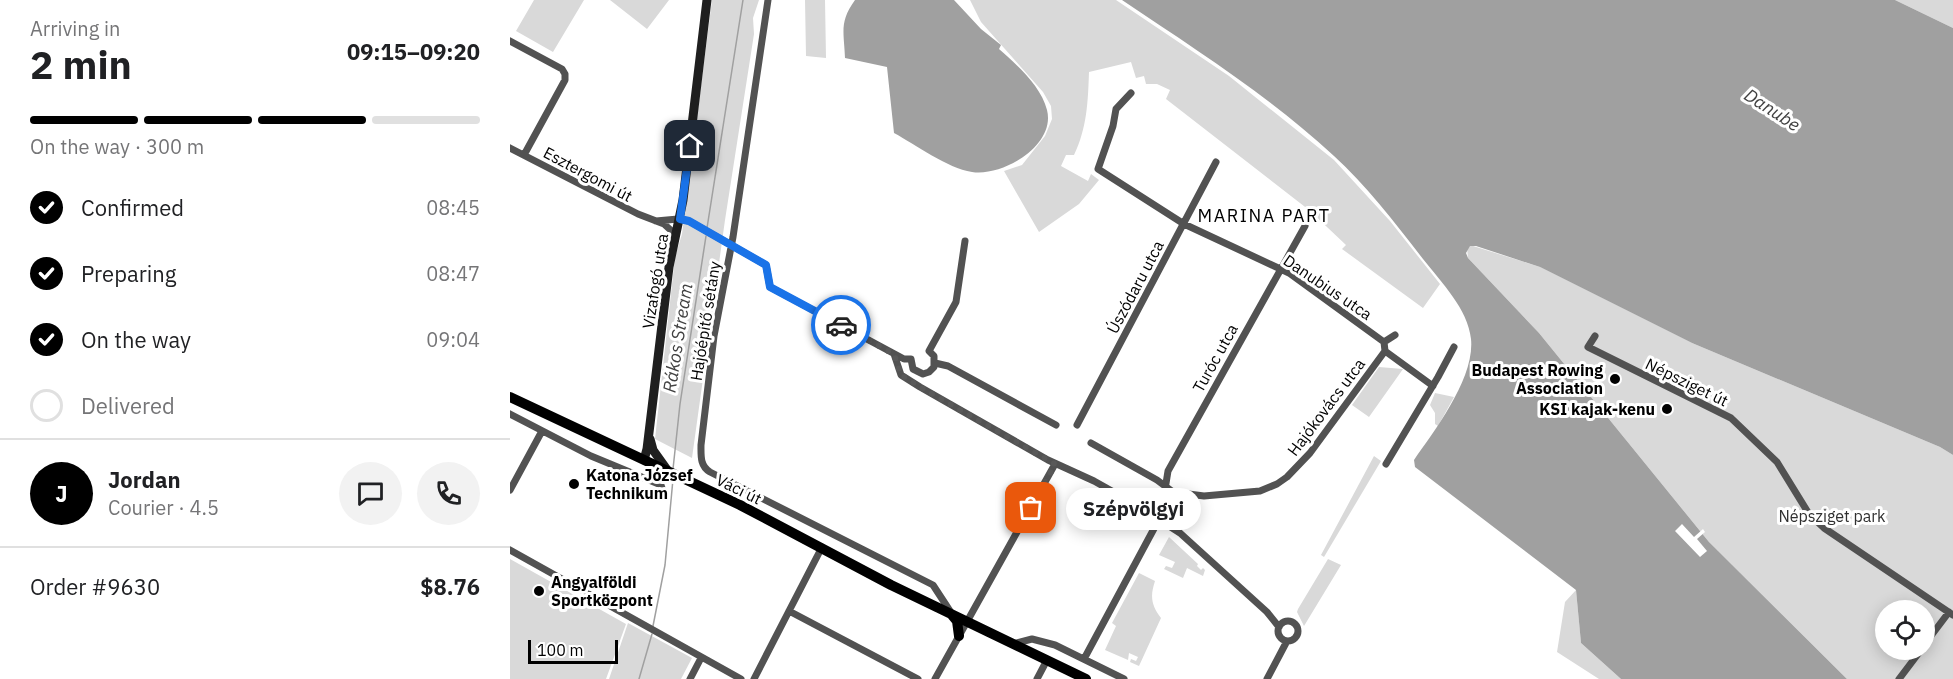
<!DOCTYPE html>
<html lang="en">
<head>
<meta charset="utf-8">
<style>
  :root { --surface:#fff; --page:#f2f2f2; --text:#202124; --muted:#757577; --line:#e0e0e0; --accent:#000 }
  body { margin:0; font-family:"IBM Plex Sans",sans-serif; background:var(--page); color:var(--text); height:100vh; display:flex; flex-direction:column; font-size:22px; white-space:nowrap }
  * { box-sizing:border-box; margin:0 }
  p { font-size:20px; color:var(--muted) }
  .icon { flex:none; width:33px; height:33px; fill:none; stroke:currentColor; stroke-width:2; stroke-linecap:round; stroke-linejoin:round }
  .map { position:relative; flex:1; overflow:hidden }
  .details { display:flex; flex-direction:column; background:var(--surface); width:510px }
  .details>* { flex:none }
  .buttons { position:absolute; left:1365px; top:600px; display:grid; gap:12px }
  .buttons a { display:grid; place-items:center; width:60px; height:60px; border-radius:50%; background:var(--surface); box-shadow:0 3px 15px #0003; font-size:30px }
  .scale { position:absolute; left:18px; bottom:15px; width:90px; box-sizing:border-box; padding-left:6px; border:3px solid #000; border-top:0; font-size:16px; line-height:21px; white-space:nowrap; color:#000; -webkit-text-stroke:4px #fff; paint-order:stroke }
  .pin { position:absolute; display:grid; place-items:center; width:51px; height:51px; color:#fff; margin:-26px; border-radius:12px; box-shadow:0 3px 9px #0006 }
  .courier { position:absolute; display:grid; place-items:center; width:60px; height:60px; margin:-30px; border:4px solid #1a73e8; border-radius:50%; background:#fff; color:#222; box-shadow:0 2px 8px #0007 }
  .bubble { position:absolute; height:42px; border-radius:21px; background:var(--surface); box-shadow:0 3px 15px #0003; font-size:20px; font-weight:800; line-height:42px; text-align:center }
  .summary em { font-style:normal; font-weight:800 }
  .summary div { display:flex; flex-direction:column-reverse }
  .summary { display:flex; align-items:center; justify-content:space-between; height:102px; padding:0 30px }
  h1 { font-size:39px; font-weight:800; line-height:45px }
  .bar { display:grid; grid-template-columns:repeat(4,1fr); gap:9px 6px; align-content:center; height:72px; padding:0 30px }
  .bar i { height:8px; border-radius:4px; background:var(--line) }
  .bar .selected { background:var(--accent) }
  .bar p { grid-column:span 4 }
  .line { display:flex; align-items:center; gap:15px; padding:0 30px; border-top:2px solid var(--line) }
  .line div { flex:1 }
  .round { display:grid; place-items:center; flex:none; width:63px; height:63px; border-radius:32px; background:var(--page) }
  ol { padding:0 30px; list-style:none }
  li { display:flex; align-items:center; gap:18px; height:66px }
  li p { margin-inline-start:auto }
  li .icon { padding:6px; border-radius:50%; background:var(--accent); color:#fff; stroke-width:4 }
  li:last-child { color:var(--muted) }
  li i { width:33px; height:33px; border:3px solid var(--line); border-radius:50% }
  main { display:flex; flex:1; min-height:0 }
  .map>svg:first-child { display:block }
  .green { fill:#d9d9d9; fill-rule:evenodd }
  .water { fill:#a0a0a0 }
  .pier { fill:#fff }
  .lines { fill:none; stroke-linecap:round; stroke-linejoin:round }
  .stream { stroke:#a0a0a0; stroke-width:1.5 }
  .street { stroke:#525252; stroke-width:7 }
  .secondary { stroke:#1f1f1f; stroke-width:9 }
  .primary { stroke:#000; stroke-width:10 }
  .done { stroke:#595959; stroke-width:6; stroke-dasharray:0 10.8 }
  .route { stroke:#1a73e8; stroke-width:8 }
  .poi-dot { fill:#000; stroke:#fff; stroke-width:2 }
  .labels { text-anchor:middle; stroke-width:6; stroke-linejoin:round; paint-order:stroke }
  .street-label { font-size:16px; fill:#000; stroke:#fff }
  .poi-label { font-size:16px; font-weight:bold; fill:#000; stroke:#fff; text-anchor:end }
  .park-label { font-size:16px; fill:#303030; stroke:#fff }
  .water-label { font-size:18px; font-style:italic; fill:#414141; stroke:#fff }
  .neighbourhood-label { font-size:18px; letter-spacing:1.5px; fill:#000; stroke:#fff }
</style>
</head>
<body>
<main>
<section class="details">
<div class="summary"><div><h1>2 min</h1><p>Arriving in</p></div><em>09:15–09:20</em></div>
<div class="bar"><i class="selected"></i><i class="selected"></i><i class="selected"></i><i></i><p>On the way · 300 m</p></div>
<ol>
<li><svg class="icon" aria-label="check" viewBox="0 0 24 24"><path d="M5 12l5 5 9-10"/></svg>Confirmed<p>08:45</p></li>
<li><svg class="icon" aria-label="check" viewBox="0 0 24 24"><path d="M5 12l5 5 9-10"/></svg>Preparing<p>08:47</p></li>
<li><svg class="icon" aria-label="check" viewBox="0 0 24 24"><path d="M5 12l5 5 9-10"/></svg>On the way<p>09:04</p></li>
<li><i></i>Delivered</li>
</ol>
<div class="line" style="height:108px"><b class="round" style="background:var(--accent);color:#fff">J</b><div><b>Jordan</b><p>Courier · 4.5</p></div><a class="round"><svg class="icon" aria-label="chat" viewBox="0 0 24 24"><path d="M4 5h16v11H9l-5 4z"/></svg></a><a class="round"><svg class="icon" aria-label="phone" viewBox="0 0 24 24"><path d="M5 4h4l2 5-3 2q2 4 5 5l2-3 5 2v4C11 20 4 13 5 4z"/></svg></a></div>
<div class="line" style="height:78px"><div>Order #9630</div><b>$8.76</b></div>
</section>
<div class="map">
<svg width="1443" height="679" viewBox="0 0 1443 679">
  <rect width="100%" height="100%" fill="#fff"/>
  <path class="green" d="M24 0H74L43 52 6 31Z
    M100 0H159L137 29Z
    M202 0H249L243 18 244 34 215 220 182 458 145 439 165 257 172 234Z
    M295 0H315L316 58 296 56Z
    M460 0H606L719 76 824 160 880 221 930 284 913 308 832 249 836 245 799 210 656 99 660 90 647 84H636L634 76 626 78 621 62 579 72C578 102 577 128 564 155H556L551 166 578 181 581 174 589 180 569 204 529 232 494 171 512 165 535 136 542 119 541 106 533 92 471 22Z
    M1385 0H1443V28Z
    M960 245 1030 267 1182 343 1430 447 1443 455V679H1337L1199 542 1029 333 958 258 957 248ZM1376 610H1414V650H1376Z
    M869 367 893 369 859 417 842 405Z
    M925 393 944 397 928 426 925 424V413L920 405Z
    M864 456 871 461 814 557 811 555Z
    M659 537 688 564 687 566 691 570 693 568 695 570 693 576 677 568 673 578 654 569 656 566 662 568 665 562 649 555Z
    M0 559 116 624 96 679H0Z
    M818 559 831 565 794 626 787 612 788 609Z
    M629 573 645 581C640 596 641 605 651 618L629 666 620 662 621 659 626 661 628 657 619 653 618 660 595 650 606 626 602 623Z
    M1066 590 1071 643 1111 679H1089L1047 652 1055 602Z
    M118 623 182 658 171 679H99Z"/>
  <path class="water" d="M345 0H444L471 29 491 45 489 49C507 65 531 86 537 110 546 145 493 177 462 172 437 168 406 145 384 133L377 67 335 58C334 32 329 22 345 0Z
    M612 0H1385L1443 28V455L1430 447 1182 343 1030 267 966 246H960L956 253 958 258 1029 333 1199 542 1337 679H1111L1071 643 1066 590 905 467 904 460C925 430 965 378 961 339 958 309 931 282 913 259 886 224 856 185 824 156 759 96 685 49 612 0Z"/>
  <path class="pier" d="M1172 524 1184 537 1193 529 1195 532 1187 539 1197 551 1190 557 1165 531Z"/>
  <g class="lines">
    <path class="stream" d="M197 228 233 0
      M163 469 170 404 196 236
      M143 626 155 565 163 479
      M129 679 142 634"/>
    <path class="street" d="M258 0 223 237 204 336 191 445C191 456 190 466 200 472L423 585 440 611
      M0 41 52 69 55 74V80L14 155
      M621 93 606 109 603 126 588 169 674 224 779 273 874 342
      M0 148 128 214 154 224 166 235
      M146 221 168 219 179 221 256 265 260 287 394 359H401L403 369 413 374 419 372 424 367V356L419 351 446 302 455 241
      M1085 336 1078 347 1221 418 1267 462 1299 514 1314 528 1443 615
      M875 351 923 386
      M384 354 391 375 410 387 538 460 584 481 641 513
      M425 363 438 366 546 425
      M0 414 81 456 151 485 152 488
      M567 425 706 162
      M581 443 647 480 663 492 694 496 750 491 767 484 777 477 800 453 875 351 874 342 885 335
      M876 464 928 377 944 347
      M0 490 32 431
      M641 515a8 8 0 1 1 16 0a8 8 0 1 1-16 0Z
      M652 508 658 471 795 226
      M653 522 670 533 757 612 769 627
      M0 550 231 679
      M279 611 408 679
      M768 631a10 10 0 1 1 20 0a10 10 0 1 1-20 0Z
      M503 644 522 639 545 645 614 679
      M1414 645 1439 612
      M574 659 647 523
      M180 679 191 658
      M244 679 312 547
      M425 679 545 464
      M527 679 537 660
      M757 679 777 641
      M1389 679 1411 650"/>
    <path class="secondary" d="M140 439 143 450 158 471
      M134 460 137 449 159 267 173 200 197 0"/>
    <path class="primary" d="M0 397 230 505 381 585 576 679
      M442 615 447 621 449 636"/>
  </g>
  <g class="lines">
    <path class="done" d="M331 325 384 354 391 375 410 387 545 464 521 508"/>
    <path class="route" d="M180 146 170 219 179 221 256 265 260 287 331 325"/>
  </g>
  <g class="poi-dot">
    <circle cx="1105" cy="379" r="6"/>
    <circle cx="1157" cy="409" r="6"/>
    <circle cx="64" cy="484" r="6"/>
    <circle cx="29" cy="591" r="6"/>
  </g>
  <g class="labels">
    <g class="street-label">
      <text transform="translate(78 174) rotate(28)" y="6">Esztergomi út</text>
      <text transform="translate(145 281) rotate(-81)" y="6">Vizafogó utca</text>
      <text transform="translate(625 287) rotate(-62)" y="6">Úszódaru utca</text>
      <text transform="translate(818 287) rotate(34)" y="6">Danubius utca</text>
      <text transform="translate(195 321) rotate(-81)" y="6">Hajóépítő sétány</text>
      <text transform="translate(705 358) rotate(-61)" y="6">Turóc utca</text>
      <text transform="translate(1177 382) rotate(26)" y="6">Népsziget út</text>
      <text transform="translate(816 407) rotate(-53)" y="6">Hajókovács utca</text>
      <text transform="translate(229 489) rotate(26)" y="6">Váci út</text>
    </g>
    <g class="poi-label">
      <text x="1093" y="376">Budapest Rowing<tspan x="1093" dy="18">Association</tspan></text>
      <text x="1145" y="415">KSI kajak-kenu</text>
      <text x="76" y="481" text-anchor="start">Katona József<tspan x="76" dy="18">Technikum</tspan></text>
      <text x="41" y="588" text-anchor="start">Angyalföldi<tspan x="41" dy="18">Sportközpont</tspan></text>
    </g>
    <g class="park-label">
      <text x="1322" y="522">Népsziget park</text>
    </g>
    <g class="water-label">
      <text transform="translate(1262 110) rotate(33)" y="6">Danube</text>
      <text transform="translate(168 338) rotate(-81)" y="6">Rákos Stream</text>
    </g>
    <g class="neighbourhood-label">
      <text x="754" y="222">MARINA PART</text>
    </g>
  </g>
</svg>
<div class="buttons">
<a><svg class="icon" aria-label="locate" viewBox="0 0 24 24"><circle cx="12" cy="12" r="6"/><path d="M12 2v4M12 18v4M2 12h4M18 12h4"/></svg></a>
</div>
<div class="scale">100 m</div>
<div class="pin" style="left:521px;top:508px;background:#ea580c"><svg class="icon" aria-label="bag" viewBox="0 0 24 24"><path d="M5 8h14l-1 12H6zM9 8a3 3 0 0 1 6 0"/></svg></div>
<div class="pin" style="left:180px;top:146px;background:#1f2937"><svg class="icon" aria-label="home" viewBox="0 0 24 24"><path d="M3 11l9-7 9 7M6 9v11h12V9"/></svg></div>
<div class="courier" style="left:331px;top:325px"><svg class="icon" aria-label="car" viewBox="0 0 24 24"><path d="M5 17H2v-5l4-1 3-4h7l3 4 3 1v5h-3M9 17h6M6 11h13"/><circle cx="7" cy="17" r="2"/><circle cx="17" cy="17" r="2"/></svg></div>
<div class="bubble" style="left:556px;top:488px;width:135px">Szépvölgyi</div>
</div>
</main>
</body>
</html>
